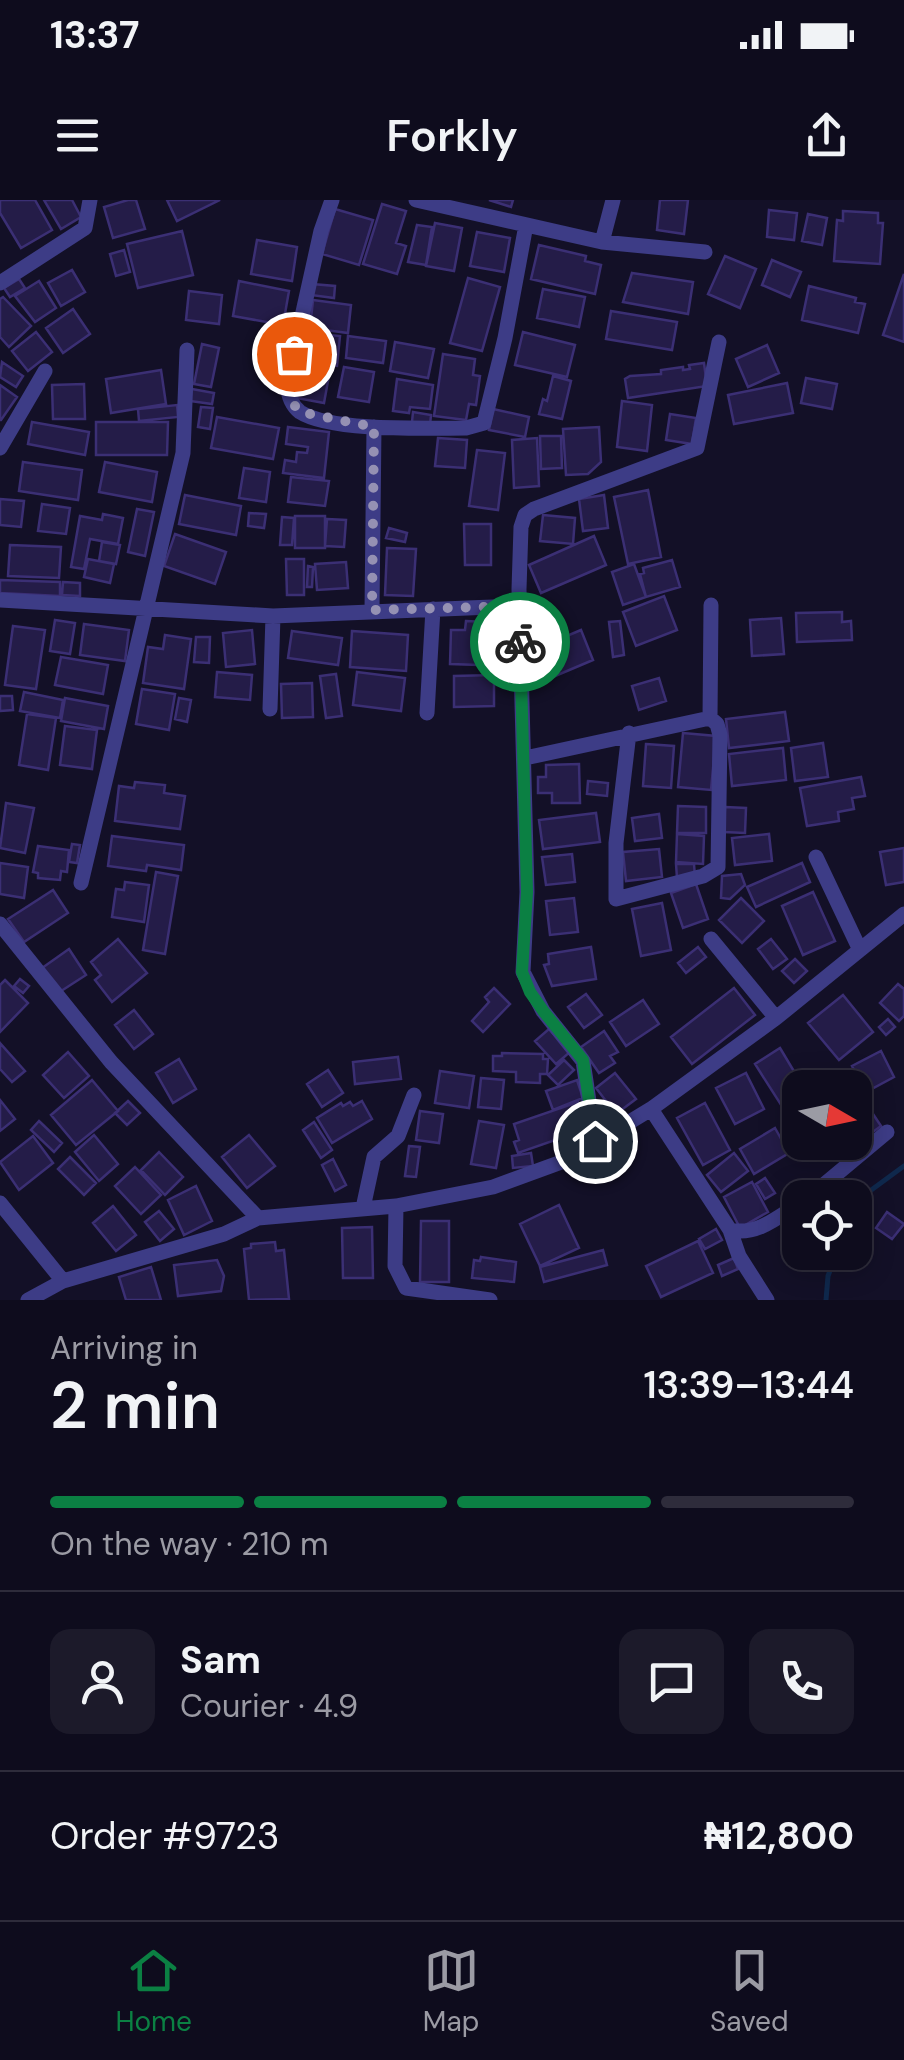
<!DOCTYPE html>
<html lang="en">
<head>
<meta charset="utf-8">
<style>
  :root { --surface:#0e0c1d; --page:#1c1a2a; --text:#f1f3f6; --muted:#9b9ba4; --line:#2e2c3b; --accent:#0b8043 }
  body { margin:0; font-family:"DM Sans",sans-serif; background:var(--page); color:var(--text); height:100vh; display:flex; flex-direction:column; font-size:38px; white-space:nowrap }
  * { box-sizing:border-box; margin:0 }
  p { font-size:32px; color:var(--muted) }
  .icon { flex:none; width:55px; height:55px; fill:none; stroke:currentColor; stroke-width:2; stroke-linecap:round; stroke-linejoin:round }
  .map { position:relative; height:1100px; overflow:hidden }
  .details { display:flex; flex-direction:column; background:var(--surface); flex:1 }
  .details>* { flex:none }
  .needle { width:65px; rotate:99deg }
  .tools { position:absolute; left:782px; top:870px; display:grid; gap:20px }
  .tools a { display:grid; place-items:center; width:90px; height:90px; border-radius:20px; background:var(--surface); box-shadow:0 5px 25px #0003,0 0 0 2px var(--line); font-size:50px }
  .pin { position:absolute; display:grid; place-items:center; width:85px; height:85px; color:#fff; margin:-42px; border:5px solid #fff; border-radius:50%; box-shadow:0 2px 10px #0007 }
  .courier { position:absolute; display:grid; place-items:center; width:100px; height:100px; margin:-50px; border:8px solid #0b8043; border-radius:50%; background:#fff; color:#222; box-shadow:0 2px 12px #0007 }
  .overview em { font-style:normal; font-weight:600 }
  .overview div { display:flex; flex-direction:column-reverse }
  .overview { display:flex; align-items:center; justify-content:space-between; height:170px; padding:0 50px }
  h1 { font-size:65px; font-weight:600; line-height:75px }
  .bar { display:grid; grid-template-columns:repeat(4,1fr); gap:15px 10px; align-content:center; height:120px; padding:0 50px }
  .bar i { height:12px; border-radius:8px; background:var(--line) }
  .bar .on { background:var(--accent) }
  .bar p { grid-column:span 4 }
  .line { display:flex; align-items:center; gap:25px; padding:0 50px; border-top:2px solid var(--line) }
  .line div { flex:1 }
  .round { display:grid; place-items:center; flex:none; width:105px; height:105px; border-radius:20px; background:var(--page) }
  .status { display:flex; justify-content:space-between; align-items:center; height:70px; padding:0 50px; background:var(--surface); direction:ltr }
  .status svg { height:28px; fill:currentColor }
  header { display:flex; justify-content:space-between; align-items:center; height:130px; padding:0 50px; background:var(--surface); font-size:45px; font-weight:600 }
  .menu { display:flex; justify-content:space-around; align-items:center; height:140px; border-top:2px solid var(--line); background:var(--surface); font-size:28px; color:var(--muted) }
  .menu a { display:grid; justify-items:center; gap:5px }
  .menu .on { color:var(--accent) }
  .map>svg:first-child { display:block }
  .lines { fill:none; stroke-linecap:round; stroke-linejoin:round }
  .stream { stroke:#0f284c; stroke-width:5 }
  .building { fill:#241c48; stroke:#3b2f74; stroke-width:2.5 }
  .minor { stroke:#3d3c86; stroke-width:15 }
  .done { stroke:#9591b3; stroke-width:10; stroke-dasharray:0 18 }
  .route { stroke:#0b8043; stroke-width:12 }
</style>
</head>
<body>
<div class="status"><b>13:37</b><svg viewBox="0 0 49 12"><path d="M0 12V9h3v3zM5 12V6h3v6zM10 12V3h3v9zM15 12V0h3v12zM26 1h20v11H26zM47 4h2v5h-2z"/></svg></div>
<header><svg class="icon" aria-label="menu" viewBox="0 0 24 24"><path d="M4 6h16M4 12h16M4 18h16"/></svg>Forkly<svg class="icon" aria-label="share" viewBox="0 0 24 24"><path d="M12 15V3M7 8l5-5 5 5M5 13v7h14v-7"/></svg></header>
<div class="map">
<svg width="904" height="1100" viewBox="0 0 904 1100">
  <rect width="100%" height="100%" fill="#131027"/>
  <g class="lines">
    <path class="stream" d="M855 1002 904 966
      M826 1100 828 1076 837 1052"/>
  </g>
  <path class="building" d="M0 0H35L52 30 21 48 0 13Z
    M44 0H72L81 17 61 29Z
    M128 0H136L145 29 113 38 104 7Z
    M167 0H220L177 21Z
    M489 0H513L511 7Z
    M660 0H688L684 34 657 30Z
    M382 4 406 11 396 43 406 46 397 74 363 64Z
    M335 9 373 20 359 65 322 54Z
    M769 10 797 13 794 40 767 37Z
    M843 11 878 13V23H883L880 64 834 61 837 20 843 21Z
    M808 14 827 18 822 45 802 41Z
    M435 23 462 28 454 71 426 66Z
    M417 25 432 27 426 65 408 62Z
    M182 31 193 75 138 88 127 44Z
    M477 32 510 38 504 72 470 66Z
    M257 40 297 47 292 81 251 74Z
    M539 45 586 56 585 61 601 65 595 94 531 79Z
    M124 50 130 72 116 76 110 54Z
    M725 56 756 69 740 108 708 94Z
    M772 60 801 72 790 97 762 85Z
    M72 70 85 92 61 106 48 83Z
    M632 73 693 82 688 114 623 102Z
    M904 74V142L883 135Z
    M468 78 500 87 482 151 450 143Z
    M19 79 25 88 10 97 4 88Z
    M39 81 56 108 35 122 15 96Z
    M239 81 289 91 283 125 233 116Z
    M312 84 335 86 334 98 311 95Z
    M809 86 856 98 855 102 865 104 858 133 802 120Z
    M543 89 585 97 579 127 537 118Z
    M189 91 222 95 219 124 186 120Z
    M3 97 31 126 9 147 0 137V99Z
    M313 100 351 105 348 133 310 128Z
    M73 109 90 134 63 153 46 128Z
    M611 111 677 122 672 150 606 139Z
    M36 132 52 152 28 171 12 151Z
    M523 132 575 145 567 177 515 165Z
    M309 133 340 136 337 166 306 163Z
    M348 136 386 141 383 163 346 158Z
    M395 142 434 149 428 178 390 171Z
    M202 144 219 148 211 187 194 184Z
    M767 145 779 173 748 187 736 159Z
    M443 154 475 159 473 175 480 176 476 205 469 204 466 220 434 216Z
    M2 162 23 176 16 187 0 177Z
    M704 163 707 186 628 198 625 179 630 176 661 174V170L683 167V170L690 169 689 165Z
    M303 165 330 170 324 203 297 198Z
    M344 167 374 172 369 202 338 197Z
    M161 170 166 204 111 213 106 179Z
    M553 176 571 181 562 219 539 214 543 199 547 201Z
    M806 178 837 184 832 209 801 203Z
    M397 179 433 185 430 209 410 207 409 213 393 211Z
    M787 183 793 213 734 224 728 195Z
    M84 184 85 219H53L52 185Z
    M0 185 17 197 1 220H0Z
    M192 189 214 193 212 204 190 201Z
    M622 201 652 205 647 251 617 247Z
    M177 205 178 217 139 221 138 209Z
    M201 207 213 208 210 229 198 227Z
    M493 209 529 217 525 237 489 230Z
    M413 212 431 215 430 225 412 222Z
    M670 214 696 218 692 244 666 240Z
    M217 217 279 228 273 259 211 248Z
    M32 222 89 232 85 255 28 244Z
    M96 222H168L167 255H96Z
    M288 227 329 232 324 278 283 273 285 260 296 262 297 252 307 253 308 247 286 244Z
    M599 227 601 262 588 274 566 275 563 229Z
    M540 236H561L562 268 541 269Z
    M438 238 467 240 465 268 435 266Z
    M537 238 539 286 514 288 512 240Z
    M477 250 505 253 498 310 469 306Z
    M23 262 82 270 78 300 19 291Z
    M105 262 157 272 152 302 99 292Z
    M244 268 270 272 266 302 239 298Z
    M291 277 329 281 325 306 288 302Z
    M648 290 661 357 628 364 614 297Z
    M185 295 241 306 236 335 179 324Z
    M604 295 608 328 583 331 579 299Z
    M0 299 24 301 21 327 0 325Z
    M42 304 70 308 66 334 38 331Z
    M137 309 154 312 145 356 128 352Z
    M249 313 266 314 264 328 248 326Z
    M103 314 123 318 118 344 90 339 84 369 71 367 80 316 102 320Z
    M543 315 575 318 573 344 540 341Z
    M295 316H325V348H295Z
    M282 317 294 318 292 345H280Z
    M327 319 346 320 344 347 325 346Z
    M464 324H491V365H465Z
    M389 328 407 333 405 342 386 338Z
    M175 334 226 352 215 384 164 366Z
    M594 336 606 365 541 393 529 365Z
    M102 342 120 345 116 364 99 361Z
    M10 345 61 347 59 378 8 376Z
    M387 348 416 349 413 396 385 395Z
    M88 359 114 364 110 383 84 377Z
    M286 359H304V395H287Z
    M672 360 680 387 646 397 640 374 644 373 643 368Z
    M346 362 348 388 317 390 315 364Z
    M634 364 646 397 623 405 612 372Z
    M308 366 313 367 312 387H307Z
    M0 380 60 382V396L0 393Z
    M63 382 80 383V396L62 395Z
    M664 396 677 430 636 446 623 412Z
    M842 412V422L851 421 852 440 797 442 796 413Z
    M781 418 784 454 752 456 750 420Z
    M55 420 75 423 70 454 50 451Z
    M466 421 486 422V429L512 430 511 466 450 464 451 430H465Z
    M620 421 624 455 613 457 609 422Z
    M84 424 129 430 125 461 80 455Z
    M13 426 45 430 36 489 5 485Z
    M252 430 255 464 226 467 223 433Z
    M581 430 593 460 548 479 536 449Z
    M292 431 342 438 338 465 288 458Z
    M352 431 408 435 406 471 350 467Z
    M165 435 191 439 184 489 143 483 148 447 163 449Z
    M196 437H210L209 463 194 462Z
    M61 457 108 465 103 494 55 485Z
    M217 472 252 475 250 500 215 497Z
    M357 472 405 478 401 511 353 505Z
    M336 474 342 516 326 518 320 476Z
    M494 475V506L454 507V476Z
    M659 478 666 501 639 510 632 486Z
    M312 483 313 517 282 518 281 484Z
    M142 489 175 494 169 530 136 524Z
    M24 492 63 500 60 518 20 511Z
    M0 496H12L13 510 0 511Z
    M65 498 108 506 104 529 61 521Z
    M179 498 191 500 187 522 175 519Z
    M785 512 789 541 729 548 726 519Z
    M27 514 56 518 48 570 19 565Z
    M65 526 97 530 92 569 60 565Z
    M683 533 716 536 711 590 678 587Z
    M823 543 828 577 795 581 791 548Z
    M646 544 674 546 671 588 643 586Z
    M783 548 786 580 732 586 729 554Z
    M579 564 580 603H552V593H538V577H546V565Z
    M861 577 865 596 852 598 854 609 838 612 839 621 807 626 800 588Z
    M588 581 608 583 607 596 587 594Z
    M135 582 165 585 164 593 185 596 180 629 115 621 119 586 134 588Z
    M6 603 34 608 25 653 0 648Z
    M678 606 706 607V633H677Z
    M725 607 746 608 745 633 724 632Z
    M596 613 600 642 543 649 539 620Z
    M659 614 662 638 635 641 632 618Z
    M677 634 704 636 703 664 676 662Z
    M769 634 772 661 735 665 732 638Z
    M112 636 184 645 181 670 147 665 146 671 108 666Z
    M72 644 80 645 77 663 69 662Z
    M38 646 69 650 67 672 61 671 60 680 38 678V673L33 672Z
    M904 648V682L886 685 880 652Z
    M659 649 662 677 626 681 623 652Z
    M572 654 575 682 546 685 542 657Z
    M0 663 28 667 24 698 0 694Z
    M802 663 810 682 756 707 747 687Z
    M676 664H694L695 677 677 678Z
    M156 672 178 676 165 754 143 750Z
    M741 674 745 685 730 699 721 698 722 676Z
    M125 682 149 685 144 722 112 717 116 689 124 690Z
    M696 684 708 719 683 728 671 693Z
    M53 690 68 713 24 742 8 719Z
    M813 692 835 741 803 755 782 706Z
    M574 698 578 732 550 735 546 701Z
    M741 698 764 721 742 743 719 720Z
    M662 703 671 750 641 756 632 709Z
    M118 739 147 773 112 802 95 780 101 775 91 762Z
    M771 739 787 759 773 769 758 749Z
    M591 747 596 779 552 786 544 765 549 764 548 754Z
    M698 747 706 757 686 773 678 763Z
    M69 749 86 775 58 793 42 768Z
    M795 759 807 771 794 783 782 771Z
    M20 779 29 786 23 793 14 786Z
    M5 780 28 803 0 832V785Z
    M898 784 904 789V816L899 821 880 803Z
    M494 788 510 804 483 832 472 821 489 802 485 797Z
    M734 788 755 815 692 864 671 837Z
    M586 794 602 815 584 828 568 807Z
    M843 795 873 832 839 860 808 823Z
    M643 800 659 824 626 846 610 822Z
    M134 810 153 834 134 849 115 825Z
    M888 819 895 827 886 835 879 827Z
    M549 829 570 852 556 864 535 841Z
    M604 831 618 852 610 856 615 863 599 873 581 847Z
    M0 843 25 871 12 882 0 869Z
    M780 848 804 888H800V901L785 911 755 864Z
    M881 851 894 877 866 892 852 866Z
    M68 852 89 876 64 898 43 875Z
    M502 853 543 854V859H548L547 874H540V883L516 882V872L493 871V856H502Z
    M398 857 401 879 355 884 353 862Z
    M179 859 196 889 173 903 156 873Z
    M564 860 574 870 558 885 548 875Z
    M328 870 343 893 322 907 307 884Z
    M440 871 474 876 469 908 435 903Z
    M845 871 863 897 855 902V888H821Z
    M615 873 636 899 616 914 596 888Z
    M746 873 764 909 735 924 716 888Z
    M481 878 504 880 501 909 478 907Z
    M92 880 118 911 76 945 51 915Z
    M577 880 583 898 553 910 546 891Z
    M863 899 881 926 870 934 855 912V904Z
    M0 900 15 919 0 931Z
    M128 901 140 913 127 925 115 913Z
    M362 901 372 919 332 943 317 918 341 903 343 906 350 902 353 906Z
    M578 902 587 929 518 953 514 942 519 940 514 924Z
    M705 903 730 950 703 965 677 918Z
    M420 911 443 914 439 943 416 940Z
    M800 918V942H832L802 957 784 928Z
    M39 921 62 943 54 952 31 930Z
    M479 921 504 925 496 968 471 964Z
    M314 922 332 950 321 958 303 930Z
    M775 928 789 953 754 974 740 949Z
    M94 935 118 964 99 981 75 952Z
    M249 935 275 966 247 988 222 957Z
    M33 936 53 963 19 990 0 962Z
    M409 946 420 947 416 977 405 976Z
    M159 952 183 977 165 995 141 970Z
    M531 953 533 966 513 968 512 956Z
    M734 953 748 971 721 992 707 975Z
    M70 957 96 983 84 995 58 969Z
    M333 959 346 985 335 991 322 965Z
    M135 967 161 995 141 1014 115 986Z
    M765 978 775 993 765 999 756 984Z
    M752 982 768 1012 740 1028 724 997Z
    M196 986 212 1021 184 1035 168 1000Z
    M559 1005 579 1048 540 1066 520 1024Z
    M113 1006 136 1035 116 1051 93 1023Z
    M159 1011 174 1029 160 1041 145 1022Z
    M887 1012 904 1024 892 1039 876 1028Z
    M421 1021H449V1082H420Z
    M372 1027 373 1078H343L342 1028Z
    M716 1029 722 1040 705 1049 699 1039Z
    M698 1041 713 1073 661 1097 646 1066Z
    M275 1042 276 1051 284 1050 289 1099 249 1100 244 1049 251 1048V1044Z
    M603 1050 607 1065 544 1082 540 1067Z
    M481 1057 516 1062 514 1082 472 1078 474 1060 480 1061Z
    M734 1058 738 1069 722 1076 718 1065Z
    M217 1060 224 1076 221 1091 178 1096 174 1065Z
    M151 1067 161 1100H126L119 1077Z"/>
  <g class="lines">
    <path class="minor" d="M332 0 321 31 287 184C288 195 291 205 300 212 331 232 428 228 466 228L484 223 505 138 526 25
      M416 0 602 42 705 52
      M602 42 613 0
      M0 83 85 28 90 0
      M0 248 45 171
      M0 400 273 416 519 406
      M372 410 374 227
      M270 509 273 416
      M427 513 433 409
      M710 518 711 405
      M525 558 710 518 717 524 720 535 718 667 703 676 616 699V643L629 533
      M816 657 860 750
      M81 683 183 253 187 150
      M0 724 111 862 258 1018
      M711 739 776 818
      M651 909 730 1030C757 1036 778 1017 800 1003
      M595 941 583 861 543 811 523 772 527 692 519 389 521 327 525 315 534 309 697 248 719 142
      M808 998 887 932
      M0 1003 63 1081
      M396 1006 395 1066 406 1088 490 1100
      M363 1008 374 957 398 936 414 895
      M730 1030 739 1056 767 1100
      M28 1100 63 1081 224 1034 258 1018 396 1006 493 987 567 960 651 909 776 818 904 714"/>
  </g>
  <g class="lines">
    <path class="done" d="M294 154C289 177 282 193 300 212L374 227 372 410 519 406 520 442"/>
    <path class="route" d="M520 442 527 692 522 772 530 792 544 812 583 860 595 941"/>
  </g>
</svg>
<div class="tools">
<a><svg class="needle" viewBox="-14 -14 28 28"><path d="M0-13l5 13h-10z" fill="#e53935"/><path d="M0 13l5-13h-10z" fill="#9b9ba4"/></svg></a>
<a><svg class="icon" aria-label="locate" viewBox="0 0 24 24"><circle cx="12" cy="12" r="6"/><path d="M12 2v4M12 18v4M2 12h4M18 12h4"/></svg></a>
</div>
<div class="pin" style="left:294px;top:154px;background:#ea580c"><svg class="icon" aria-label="bag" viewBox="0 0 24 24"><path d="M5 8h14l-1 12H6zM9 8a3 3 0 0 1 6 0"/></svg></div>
<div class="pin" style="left:595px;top:941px;background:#1f2937"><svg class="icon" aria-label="home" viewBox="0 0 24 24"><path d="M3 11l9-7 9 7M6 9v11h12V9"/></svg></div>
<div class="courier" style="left:520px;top:442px"><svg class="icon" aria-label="bike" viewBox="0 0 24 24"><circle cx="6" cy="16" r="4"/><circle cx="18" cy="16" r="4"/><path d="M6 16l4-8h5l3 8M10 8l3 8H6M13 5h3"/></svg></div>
</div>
<section class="details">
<div class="overview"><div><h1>2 min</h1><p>Arriving in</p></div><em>13:39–13:44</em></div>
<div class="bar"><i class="on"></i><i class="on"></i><i class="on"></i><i></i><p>On the way · 210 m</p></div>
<div class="line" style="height:180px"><a class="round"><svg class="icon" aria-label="person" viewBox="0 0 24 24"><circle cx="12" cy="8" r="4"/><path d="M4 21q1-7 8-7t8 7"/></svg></a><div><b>Sam</b><p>Courier · 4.9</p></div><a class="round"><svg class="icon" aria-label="chat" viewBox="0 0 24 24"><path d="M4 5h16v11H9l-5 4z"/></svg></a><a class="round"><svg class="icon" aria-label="phone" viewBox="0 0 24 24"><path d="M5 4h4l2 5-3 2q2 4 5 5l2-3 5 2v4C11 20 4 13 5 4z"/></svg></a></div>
<div class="line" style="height:130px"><div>Order #9723</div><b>₦12,800</b></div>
</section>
<nav class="menu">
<a class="on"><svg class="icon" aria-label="home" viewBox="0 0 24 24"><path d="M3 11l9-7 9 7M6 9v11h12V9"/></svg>Home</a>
<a><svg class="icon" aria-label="map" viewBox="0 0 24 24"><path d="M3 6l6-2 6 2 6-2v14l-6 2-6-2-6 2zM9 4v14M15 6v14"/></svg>Map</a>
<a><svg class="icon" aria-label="saved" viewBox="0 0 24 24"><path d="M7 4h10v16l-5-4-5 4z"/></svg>Saved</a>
</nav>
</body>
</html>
